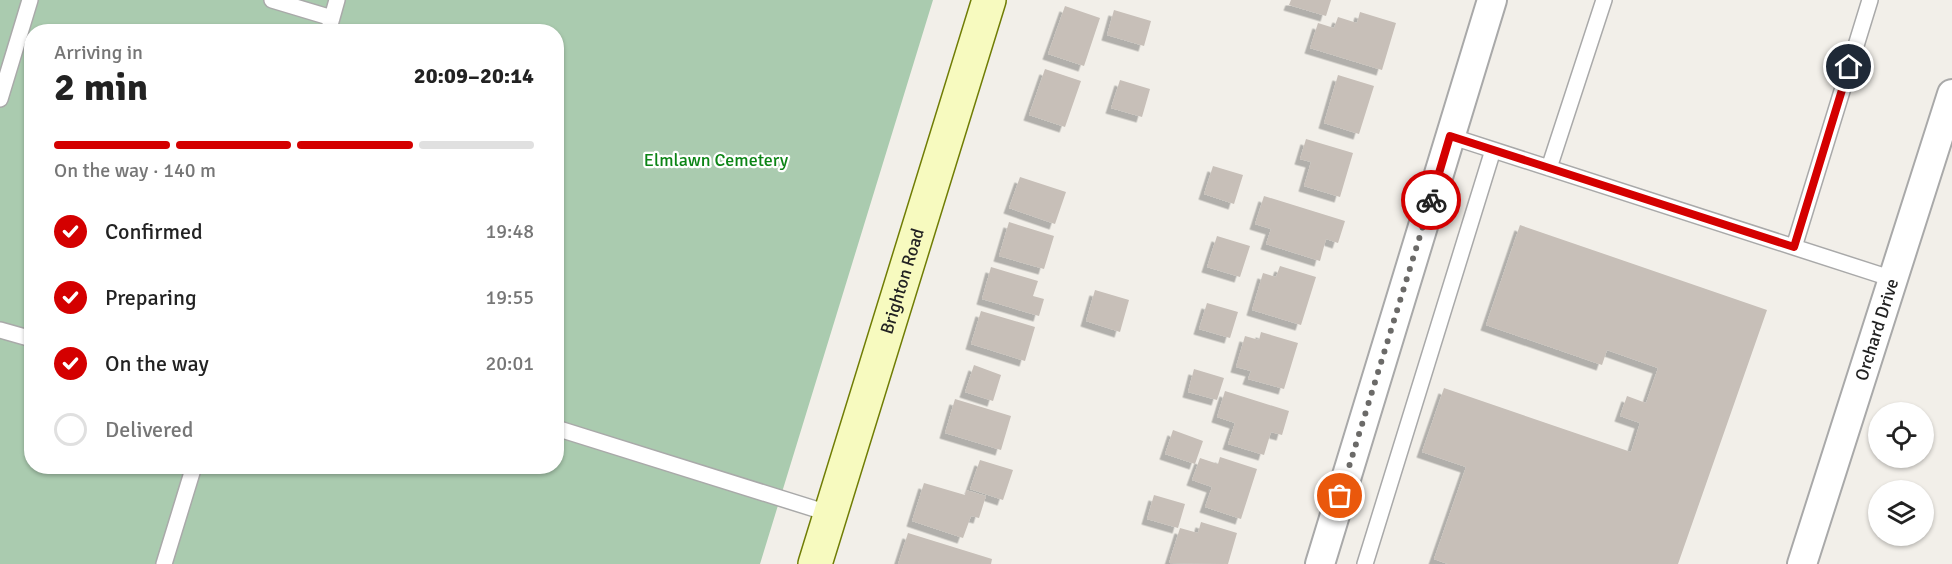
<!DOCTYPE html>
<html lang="en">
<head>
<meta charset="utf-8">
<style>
  :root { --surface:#fff; --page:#f6f6f6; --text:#222; --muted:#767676; --line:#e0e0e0; --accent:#d40000 }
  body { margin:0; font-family:Signika,sans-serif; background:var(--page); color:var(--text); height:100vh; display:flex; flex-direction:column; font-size:22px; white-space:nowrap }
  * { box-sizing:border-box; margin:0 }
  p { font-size:20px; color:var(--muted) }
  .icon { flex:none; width:33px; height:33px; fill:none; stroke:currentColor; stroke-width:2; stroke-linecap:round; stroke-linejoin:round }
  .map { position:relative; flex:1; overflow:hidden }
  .drawer { position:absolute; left:24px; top:24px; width:540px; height:450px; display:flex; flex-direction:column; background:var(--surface); border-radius:24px; box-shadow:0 2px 4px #0004 }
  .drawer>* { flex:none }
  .fabs { position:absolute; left:1868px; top:402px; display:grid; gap:12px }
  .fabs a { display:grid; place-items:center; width:66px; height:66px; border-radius:50%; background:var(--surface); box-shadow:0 2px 4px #0004; font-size:30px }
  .pin { position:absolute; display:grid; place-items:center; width:51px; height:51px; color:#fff; margin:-26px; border:3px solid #fff; border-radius:50%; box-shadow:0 2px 6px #0007 }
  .courier { position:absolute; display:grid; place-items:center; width:60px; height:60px; margin:-30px; border:4px solid #d40000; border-radius:50%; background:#fff; color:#222; box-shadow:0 2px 8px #0007 }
  .summary em { font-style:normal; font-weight:700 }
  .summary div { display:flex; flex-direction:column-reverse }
  .summary { display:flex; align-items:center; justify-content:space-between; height:102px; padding:0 30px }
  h1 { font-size:39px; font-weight:700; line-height:45px }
  .bar { display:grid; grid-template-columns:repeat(4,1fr); gap:9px 6px; align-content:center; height:72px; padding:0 30px }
  .bar i { height:8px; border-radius:4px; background:var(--line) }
  .bar .current { background:var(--accent) }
  .bar p { grid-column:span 4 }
  ol { padding:0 30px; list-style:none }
  li { display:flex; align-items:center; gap:18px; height:66px }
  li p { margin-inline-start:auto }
  li .icon { padding:6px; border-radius:50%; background:var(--accent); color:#fff; stroke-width:4 }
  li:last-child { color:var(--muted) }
  li i { width:33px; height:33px; border:3px solid var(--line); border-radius:50% }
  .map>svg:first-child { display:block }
  .cemetery { fill:#aacbaf; fill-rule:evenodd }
  .building { fill:#c7bfb8; filter:url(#shadow) }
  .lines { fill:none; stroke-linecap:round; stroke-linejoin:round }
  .lane-casing { stroke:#a9a9a9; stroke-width:18 }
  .street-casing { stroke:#a9a9a9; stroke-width:32 }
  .secondary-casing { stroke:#707d05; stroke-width:36 }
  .lane { stroke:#fff; stroke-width:15 }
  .street { stroke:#fff; stroke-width:28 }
  .secondary { stroke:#f7fabf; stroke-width:33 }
  .done { stroke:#6b6a68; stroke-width:6; stroke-dasharray:0 10.8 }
  .route { stroke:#d40000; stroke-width:8 }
  .labels { text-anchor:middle; stroke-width:4.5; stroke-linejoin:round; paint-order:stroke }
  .park-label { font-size:18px; fill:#0c8416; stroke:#fff }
  .street-label { font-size:18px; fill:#222; stroke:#fff }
</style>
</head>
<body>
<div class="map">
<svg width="1952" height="564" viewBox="0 0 1952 564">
  <defs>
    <filter id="shadow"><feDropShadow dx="-5.5" dy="5.5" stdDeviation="0" flood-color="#0004"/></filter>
  </defs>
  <rect width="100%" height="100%" fill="#f2efe9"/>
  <path class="cemetery" d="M0 0H933L760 564H0ZM32 32H556V466H32Z"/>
  <path class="building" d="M1291 0H1331L1326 16 1289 5Z
    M1065 6 1100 18 1084 66 1048 54Z
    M1114 10 1151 21 1144 46 1107 35Z
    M1360 12 1396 23 1382 70 1310 48 1318 23 1334 28 1338 17 1357 23Z
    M1045 69 1081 81 1065 127 1029 115Z
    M1338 75 1374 86 1359 134 1324 123Z
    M1120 80 1150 89 1142 117 1111 108Z
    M1306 139 1353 153 1340 197 1304 186 1311 162 1300 159Z
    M1213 166 1243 175 1234 204 1204 194Z
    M1020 177 1066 192 1055 224 1009 208Z
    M1264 196 1345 221 1338 243 1326 239 1320 261 1266 244 1271 229 1255 224Z
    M1009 222 1054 236 1044 269 999 256Z
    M1520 225 1767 310 1678 564H1448L1434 559 1466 467 1422 452 1444 388 1631 452 1640 423 1620 416 1627 396 1646 403 1658 368 1607 350 1602 365 1486 325Z
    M1217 236 1250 246 1240 277 1207 267Z
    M1280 266 1316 277 1301 325 1252 310 1263 273 1276 277Z
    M991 267 1038 281 1033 296 1044 299 1039 316 982 299Z
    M1095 290 1129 300 1120 332 1086 321Z
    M1207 303 1238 312 1230 338 1199 329Z
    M981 311 1035 327 1025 361 971 344Z
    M1261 332 1298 343 1284 389 1248 379 1251 371 1236 367 1245 336 1259 340Z
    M974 365 1001 375 993 401 965 392Z
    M1194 369 1224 378 1217 400 1188 392Z
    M1225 391 1289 411 1282 435 1271 432 1264 455 1228 444 1235 423 1217 417Z
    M955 399 1011 416 1001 450 945 433Z
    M1173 430 1203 441 1195 464 1165 454Z
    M1220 457 1257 469 1241 519 1205 507 1212 487 1192 480 1200 458 1218 464Z
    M980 460 1013 470 1003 500 970 489Z
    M924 483 965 495 966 490 986 496 979 518 971 516 963 538 912 521Z
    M1154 495 1185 504 1178 528 1147 519Z
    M1201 522 1237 533 1228 564 1169 563 1180 528 1198 533Z
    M908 533 992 559 991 564H898Z"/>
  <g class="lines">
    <defs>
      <path id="lane" d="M272 0 332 18
        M328 32 337 0
        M0 99 30 0
        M1450 136 1893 279
        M1549 168 1604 0
        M1794 247 1870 0
        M0 330 32 339
        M556 428 831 514
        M164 564 194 466
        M1365 564 1493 150"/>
      <g id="street">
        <path d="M1320 564 1492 0"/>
        <path id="s1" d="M1802 564 1952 94"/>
      </g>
      <g id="secondary">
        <path id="s2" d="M815 564 989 0"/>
      </g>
    </defs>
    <use href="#lane" class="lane-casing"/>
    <use href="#street" class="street-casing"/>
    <use href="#secondary" class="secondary-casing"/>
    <use href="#lane" class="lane"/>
    <use href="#street" class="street"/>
    <use href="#secondary" class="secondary"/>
  </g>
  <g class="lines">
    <path class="done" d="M1340 496 1431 200"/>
    <path class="route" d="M1431 200 1450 136 1794 247 1849 67"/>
  </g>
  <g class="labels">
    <g class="park-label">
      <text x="716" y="166">Elmlawn Cemetery</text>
    </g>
    <g class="street-label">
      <text dy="6" stroke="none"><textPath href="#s2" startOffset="296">Brighton Road</textPath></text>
      <text dy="6" stroke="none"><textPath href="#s1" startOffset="246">Orchard Drive</textPath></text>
    </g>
  </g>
</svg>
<div class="fabs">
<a><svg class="icon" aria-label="locate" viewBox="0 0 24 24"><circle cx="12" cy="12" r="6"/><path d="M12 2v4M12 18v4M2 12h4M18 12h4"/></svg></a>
<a><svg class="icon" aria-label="layers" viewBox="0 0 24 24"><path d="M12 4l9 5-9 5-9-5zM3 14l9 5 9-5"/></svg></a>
</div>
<div class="pin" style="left:1340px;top:496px;background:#ea580c"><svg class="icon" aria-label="bag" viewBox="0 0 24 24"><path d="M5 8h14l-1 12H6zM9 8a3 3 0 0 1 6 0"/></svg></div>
<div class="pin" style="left:1849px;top:67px;background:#1f2937"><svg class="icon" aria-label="home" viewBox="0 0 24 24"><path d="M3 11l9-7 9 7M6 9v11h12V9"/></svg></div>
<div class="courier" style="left:1431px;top:200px"><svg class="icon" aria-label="bike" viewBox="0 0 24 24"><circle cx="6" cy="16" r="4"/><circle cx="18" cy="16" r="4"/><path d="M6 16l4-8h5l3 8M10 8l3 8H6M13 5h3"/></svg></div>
<section class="drawer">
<div class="summary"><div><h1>2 min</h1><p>Arriving in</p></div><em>20:09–20:14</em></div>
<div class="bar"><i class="current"></i><i class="current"></i><i class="current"></i><i></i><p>On the way · 140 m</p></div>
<ol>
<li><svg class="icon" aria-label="check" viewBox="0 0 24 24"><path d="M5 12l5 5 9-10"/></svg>Confirmed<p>19:48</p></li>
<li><svg class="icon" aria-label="check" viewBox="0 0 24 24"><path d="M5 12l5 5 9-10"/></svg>Preparing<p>19:55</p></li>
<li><svg class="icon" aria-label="check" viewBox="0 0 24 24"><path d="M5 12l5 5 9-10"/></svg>On the way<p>20:01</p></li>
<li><i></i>Delivered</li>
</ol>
</section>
</div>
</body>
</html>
